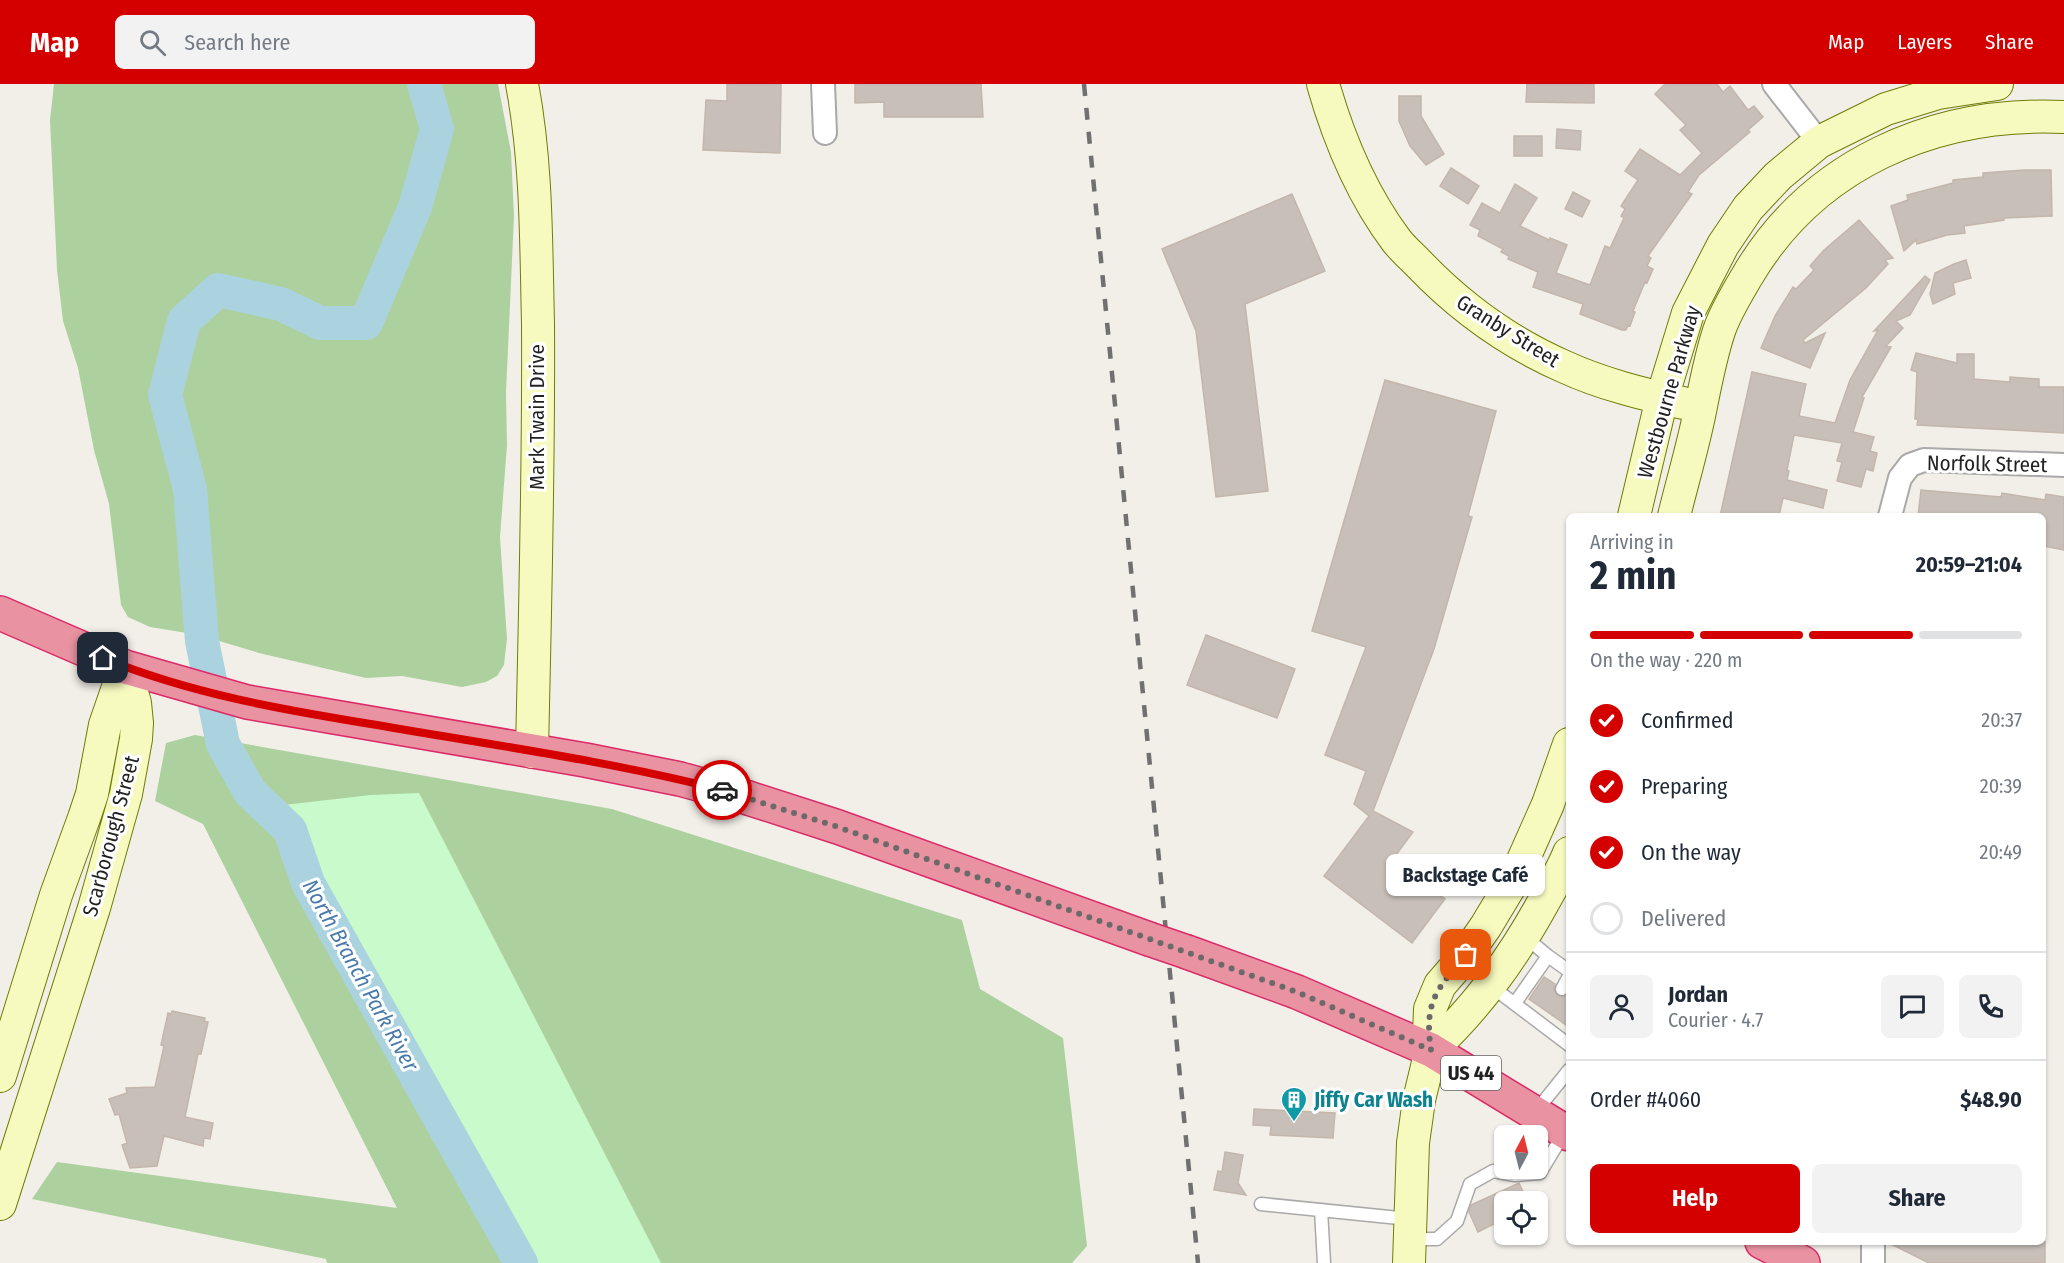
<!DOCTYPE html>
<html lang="en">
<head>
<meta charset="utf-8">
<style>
  :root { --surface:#fff; --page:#f2f2f3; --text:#1f2937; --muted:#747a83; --line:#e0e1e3; --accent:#d40000 }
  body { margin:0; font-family:"Fira Sans Condensed",sans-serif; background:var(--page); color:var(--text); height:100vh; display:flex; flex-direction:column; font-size:22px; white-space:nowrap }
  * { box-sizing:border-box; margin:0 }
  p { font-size:20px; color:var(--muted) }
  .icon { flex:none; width:33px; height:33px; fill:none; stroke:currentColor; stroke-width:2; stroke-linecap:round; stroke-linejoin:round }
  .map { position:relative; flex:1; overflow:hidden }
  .side { position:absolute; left:1566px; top:429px; width:480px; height:732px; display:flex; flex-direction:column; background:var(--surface); border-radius:9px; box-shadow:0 2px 4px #0004 }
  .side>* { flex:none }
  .needle { width:39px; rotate:7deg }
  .buttons { position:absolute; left:1494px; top:1041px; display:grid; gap:12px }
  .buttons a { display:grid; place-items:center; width:54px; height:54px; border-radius:9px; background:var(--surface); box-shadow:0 2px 4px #0004; font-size:30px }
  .pin { position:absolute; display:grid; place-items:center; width:51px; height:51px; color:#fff; margin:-26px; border-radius:12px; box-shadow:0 3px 9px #0006 }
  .courier { position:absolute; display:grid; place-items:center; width:60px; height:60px; margin:-30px; border:4px solid #d40000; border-radius:50%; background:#fff; color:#222; box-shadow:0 2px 8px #0007 }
  .bubble { position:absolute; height:42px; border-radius:9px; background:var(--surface); box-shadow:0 2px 4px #0004; font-size:20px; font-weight:700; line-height:42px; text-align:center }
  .head em { font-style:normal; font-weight:700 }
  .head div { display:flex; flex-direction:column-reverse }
  .head { display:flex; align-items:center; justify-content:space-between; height:102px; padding:0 24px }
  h1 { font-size:39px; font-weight:700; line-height:45px }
  .bar { display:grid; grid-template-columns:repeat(4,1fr); gap:9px 6px; align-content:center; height:72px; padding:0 24px }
  .bar i { height:8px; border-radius:4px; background:var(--line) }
  .bar .selected { background:var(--accent) }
  .bar p { grid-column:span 4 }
  .line { display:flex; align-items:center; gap:15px; padding:0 24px; border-top:2px solid var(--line) }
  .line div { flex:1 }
  .round { display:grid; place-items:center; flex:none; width:63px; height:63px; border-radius:9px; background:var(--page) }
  ol { padding:0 24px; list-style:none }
  li { display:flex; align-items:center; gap:18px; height:66px }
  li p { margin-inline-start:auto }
  li .icon { padding:6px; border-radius:50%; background:var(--accent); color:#fff; stroke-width:4 }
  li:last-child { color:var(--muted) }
  li i { width:33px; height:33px; border:3px solid var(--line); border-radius:50% }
  .cta { display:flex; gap:12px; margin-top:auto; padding:12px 24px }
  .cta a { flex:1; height:69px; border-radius:9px; background:var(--accent); color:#fff; font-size:24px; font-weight:700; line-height:69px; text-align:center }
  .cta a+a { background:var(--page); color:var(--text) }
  header { display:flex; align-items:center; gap:36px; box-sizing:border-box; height:84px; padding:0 30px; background:var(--accent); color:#fff }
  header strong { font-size:28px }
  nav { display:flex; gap:33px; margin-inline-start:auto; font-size:21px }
  .search { width:420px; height:54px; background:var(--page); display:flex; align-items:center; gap:15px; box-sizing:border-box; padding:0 21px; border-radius:9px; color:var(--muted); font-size:22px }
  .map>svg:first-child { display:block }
  .forest { fill:#add19e }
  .park { fill:#c8facc }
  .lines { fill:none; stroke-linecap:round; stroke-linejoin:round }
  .river { stroke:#aad3df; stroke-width:34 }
  .building { fill:#c7bfb8; stroke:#c4b6ab; stroke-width:1.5 }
  .lane-casing { stroke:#a9a9a9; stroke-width:15 }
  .street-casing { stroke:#a9a9a9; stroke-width:26 }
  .secondary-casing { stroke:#707d05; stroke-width:34 }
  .highway-casing { stroke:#dc2a67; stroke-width:36 }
  .lane { stroke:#fff; stroke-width:12 }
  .street { stroke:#fff; stroke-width:22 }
  .secondary { stroke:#f7fabf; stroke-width:32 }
  .highway { stroke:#e892a2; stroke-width:33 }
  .rail { stroke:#707070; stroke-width:4.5; stroke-dasharray:12 12; stroke-linecap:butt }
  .highway-bridge-casing { stroke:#dc2a67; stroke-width:36; stroke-linecap:butt }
  .highway-bridge { stroke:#e892a2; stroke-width:33 }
  .done { stroke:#6b6a68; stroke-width:6; stroke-dasharray:0 10.8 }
  .route { stroke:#d40000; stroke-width:8 }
  .labels { text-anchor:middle; stroke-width:6; stroke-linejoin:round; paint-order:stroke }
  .shield { fill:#fff; stroke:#646464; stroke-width:1.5 }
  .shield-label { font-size:20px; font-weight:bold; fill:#222 }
  .street-label { font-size:21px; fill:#222; stroke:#fff }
  .culture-label { font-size:21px; font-weight:bold; fill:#0d838f; stroke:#fff; text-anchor:start }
  .water-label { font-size:22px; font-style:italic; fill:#4a7aab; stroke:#fff }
</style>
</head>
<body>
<header>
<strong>Map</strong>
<div class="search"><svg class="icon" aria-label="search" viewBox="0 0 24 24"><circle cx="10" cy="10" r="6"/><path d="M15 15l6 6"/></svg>Search here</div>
<nav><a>Map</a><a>Layers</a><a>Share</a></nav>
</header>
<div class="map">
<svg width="2064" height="1179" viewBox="0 0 2064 1179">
  <rect width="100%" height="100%" fill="#f2efe9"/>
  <path class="forest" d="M54 0H498L511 68 514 132 506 309 507 361 500 453 507 555 504 581 497 592 486 598 462 603 402 592 366 594 259 569 199 551 150 543 128 533 121 521 109 420 94 366 78 284 63 237 57 186 50 36Z
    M195 651 612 725 962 836 980 905 1063 954 1087 1162 1072 1179H327L326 1175 32 1115 57 1078 397 1124 203 740 155 717 166 659Z"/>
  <path class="park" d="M419 709 661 1179H513L406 989 275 722 371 711Z"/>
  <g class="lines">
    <path class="river" d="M424 0 437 45 415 123 366 239H320L281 220 218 206 184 237 165 311 190 405 202 557 223 660 250 708 290 746 308 799 521 1179"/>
  </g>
  <path class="building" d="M727 0H781L780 69 703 66 706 16 727 17Z
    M855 0H981L983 33H884V18L855 19Z
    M1527 0H1594V19L1526 18Z
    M1665 0H1717L1723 8 1730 2 1748 26 1754 22 1763 33 1748 46 1750 48 1699 91 1688 108 1692 110 1648 172 1651 174 1647 182 1653 185 1647 199 1645 198 1633 227 1635 228 1630 242 1628 241 1626 246H1622L1580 230 1583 220 1533 203 1538 188 1508 175 1509 172 1501 168 1503 165 1478 152 1480 146 1470 141 1482 119 1500 129 1515 100 1537 114 1520 142 1549 156 1550 154 1567 161 1556 189 1590 201 1605 162 1610 164 1624 134 1621 132 1625 125 1621 122 1638 96 1625 87 1640 65 1680 91 1702 69 1680 46 1686 41 1655 10Z
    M1399 12H1421V32L1444 70 1426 81 1410 62 1399 37Z
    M1557 45 1581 47 1580 66 1556 64Z
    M1514 52H1542V72H1514Z
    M1451 84 1479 102 1468 120 1440 102Z
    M2024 86H2051L2052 132 2004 134V136L1964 142 1965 149 1947 151 1917 160 1916 156 1904 167 1891 122 1908 116 1907 111 1953 99V96L1983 93V89Z
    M1573 108 1590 117 1582 133 1565 125Z
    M1292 110 1325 187 1245 220 1268 407 1216 413 1196 247 1162 165Z
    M1859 136 1893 174 1885 176 1888 180 1866 204 1803 256 1805 259 1825 249 1810 284 1761 264 1775 232 1793 203 1796 205 1814 186 1810 182 1824 166Z
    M1966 176 1971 194 1953 199 1955 210 1933 220 1930 210 1935 189 1954 180Z
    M1925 192 1930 196 1910 231 1896 237 1903 244 1886 262 1891 263 1862 313 1864 314 1853 348 1874 353 1870 367 1877 369 1873 387 1866 385 1861 403 1837 397 1842 378 1837 377 1842 359 1794 351 1787 386 1789 387 1787 396 1827 406 1823 424 1783 414 1779 432H1720L1752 288 1806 300 1799 332 1835 339 1850 296 1878 246 1874 247Z
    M1916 269 1957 279V270H1974V295L2010 298V293L2039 295V303H2064V349L1917 341 1918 335H1915L1917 288 1911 286Z
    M1385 296 1496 327 1468 432 1472 433 1434 565 1373 727 1413 748 1393 775 1445 815 1412 859 1324 792 1369 732 1354 720 1366 687 1325 671 1366 563 1312 547Z
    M1921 406 2001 413 2002 409 2045 416 2046 410 2064 413V466L2043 462V432H1918Z
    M1206 551 1295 585 1277 634 1187 601Z
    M1544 893 1555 900 1554 906 1558 912 1563 913 1569 910V943L1529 915Z
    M172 927 205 934 204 937 208 938 201 970H198L185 1033 213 1039 210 1055 204 1054 203 1062 164 1052 157 1082 130 1084 122 1061 127 1059 119 1030 115 1031 109 1015 127 1009 126 1004 155 1003 164 962 161 961 168 929 171 930Z
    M1254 1025 1335 1029 1333 1054 1270 1051 1271 1042 1253 1041Z
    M1225 1068 1243 1071 1238 1099 1246 1111 1214 1106 1218 1087 1222 1088Z
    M1519 1099 1528 1118H1504V1135L1478 1148 1469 1128 1471 1121Z
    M1887 1158H2045V1179H1929Z"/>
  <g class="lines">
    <defs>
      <path id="lane" d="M1548 872 1569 887
        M1491 902 1569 961
        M1562 905 1569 892
        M1515 919 1548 872 1524 852
        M1536 1027 1569 986
        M1261 1120 1409 1135
        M1321 1126 1324 1179
        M1411 1155H1437L1457 1137 1470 1100 1493 1087 1515 1091 1540 1089 1564 1049"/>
      <path id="street" d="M823 0 825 49
        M1774 0 1819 58
        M1890 432 1900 394 1910 381 1924 376 2064 381
        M1873 1158V1179"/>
      <path id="secondary" d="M522 0C537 79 536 160 538 240 539 383 535 525 532 668
        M1323 0C1339 56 1361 109 1396 156 1402 164 1410 171 1418 179 1459 222 1510 259 1565 283 1602 300 1643 310 1683 319
        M1634 432 1662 314 1688 229 1723 161 1748 124 1778 92 1819 58 1886 25 1938 9 1997 0
        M1674 432C1683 395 1694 359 1701 322 1706 297 1711 271 1719 247 1725 229 1736 211 1746 194 1812 80 1934 27 2064 33
        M1431 966C1478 922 1512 875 1543 819 1552 802 1562 787 1569 769
        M0 992 56 811 84 734 92 710 105 641 125 583
        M0 1120 94 824 126 710 136 655 137 639 135 619 125 583
        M1409 1179 1413 1059 1419 1016 1431 966 1429 950 1430 925 1440 901 1466 871 1486 842 1516 792 1548 720 1569 660"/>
      <path id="highway" d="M0 529 125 583 247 618 585 676 680 695 742 712 838 743 1149 855
        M1187 868 1297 908 1431 966 1569 1050
        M1762 1158 1803 1179"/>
    </defs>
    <use href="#lane" class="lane-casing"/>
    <use href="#street" class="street-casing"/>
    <use href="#secondary" class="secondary-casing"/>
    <use href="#highway" class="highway-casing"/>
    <use href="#lane" class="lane"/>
    <use href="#street" class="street"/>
    <use href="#secondary" class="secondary"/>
    <use href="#highway" class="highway"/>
    <path class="rail" d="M1084 0 1198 1179"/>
    <defs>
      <path id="highway-bridge" d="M1149 855 1187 868"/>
    </defs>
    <use href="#highway-bridge" class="highway-bridge-casing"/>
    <use href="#highway-bridge" class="highway-bridge"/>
  </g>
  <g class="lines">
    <path class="done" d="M722 706 838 743 1297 908 1431 966C1424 918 1436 906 1466 871"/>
    <path class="route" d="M103 574C191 610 284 626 377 641 492 661 609 677 722 706"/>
  </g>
  <defs>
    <symbol id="building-pin" viewBox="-11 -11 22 30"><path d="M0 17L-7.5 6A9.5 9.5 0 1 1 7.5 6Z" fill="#0f9aa8" stroke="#fff"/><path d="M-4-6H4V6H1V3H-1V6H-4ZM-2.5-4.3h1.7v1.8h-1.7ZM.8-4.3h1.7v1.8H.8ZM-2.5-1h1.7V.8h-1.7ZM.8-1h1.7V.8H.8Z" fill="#fff"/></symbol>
  </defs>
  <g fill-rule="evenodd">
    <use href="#building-pin" x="1279" y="1001" width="30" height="40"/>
  </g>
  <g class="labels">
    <rect class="shield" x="1441" y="972" width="60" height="34" rx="4.5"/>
    <g class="shield-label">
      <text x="1471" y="996">US 44</text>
    </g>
    <g class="street-label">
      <text transform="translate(1508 247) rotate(32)" y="7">Granby Street</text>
      <text transform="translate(1669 308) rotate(-74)" y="7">Westbourne Parkway</text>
      <text transform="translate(537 333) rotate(-90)" y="7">Mark Twain Drive</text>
      <text transform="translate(1987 380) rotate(1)" y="7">Norfolk Street</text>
      <text transform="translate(111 752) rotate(-75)" y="7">Scarborough Street</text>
    </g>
    <g class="culture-label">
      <text x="1314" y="1023">Jiffy Car Wash</text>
    </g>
    <g class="water-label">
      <text transform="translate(361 891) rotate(61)" y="8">North Branch Park River</text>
    </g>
  </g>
</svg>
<div class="buttons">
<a><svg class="needle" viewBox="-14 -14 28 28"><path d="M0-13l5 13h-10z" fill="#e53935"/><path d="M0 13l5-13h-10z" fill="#747a83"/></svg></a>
<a><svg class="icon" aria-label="locate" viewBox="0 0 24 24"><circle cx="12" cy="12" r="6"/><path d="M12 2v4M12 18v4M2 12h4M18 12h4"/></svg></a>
</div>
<div class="pin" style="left:1466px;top:871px;background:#ea580c"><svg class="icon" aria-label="bag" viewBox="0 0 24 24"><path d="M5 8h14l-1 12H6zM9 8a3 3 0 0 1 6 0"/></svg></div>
<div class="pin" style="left:103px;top:574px;background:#1f2937"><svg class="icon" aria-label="home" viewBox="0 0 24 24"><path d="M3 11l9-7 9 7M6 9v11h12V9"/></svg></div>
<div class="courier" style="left:722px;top:706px"><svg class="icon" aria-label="car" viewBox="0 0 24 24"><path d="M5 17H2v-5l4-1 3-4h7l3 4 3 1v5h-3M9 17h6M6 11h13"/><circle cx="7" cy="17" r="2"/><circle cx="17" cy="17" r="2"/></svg></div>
<div class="bubble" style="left:1386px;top:770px;width:159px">Backstage Café</div>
<section class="side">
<div class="head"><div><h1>2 min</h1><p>Arriving in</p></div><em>20:59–21:04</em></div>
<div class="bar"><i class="selected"></i><i class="selected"></i><i class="selected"></i><i></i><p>On the way · 220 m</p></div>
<ol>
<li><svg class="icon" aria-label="check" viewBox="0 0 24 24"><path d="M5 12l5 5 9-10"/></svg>Confirmed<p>20:37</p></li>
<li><svg class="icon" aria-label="check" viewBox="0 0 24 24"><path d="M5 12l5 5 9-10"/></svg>Preparing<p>20:39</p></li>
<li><svg class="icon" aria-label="check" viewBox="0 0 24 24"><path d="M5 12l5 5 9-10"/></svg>On the way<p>20:49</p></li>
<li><i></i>Delivered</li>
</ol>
<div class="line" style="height:108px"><a class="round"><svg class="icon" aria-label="person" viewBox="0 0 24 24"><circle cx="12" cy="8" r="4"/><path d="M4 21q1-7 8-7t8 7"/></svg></a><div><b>Jordan</b><p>Courier · 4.7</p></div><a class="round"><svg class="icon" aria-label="chat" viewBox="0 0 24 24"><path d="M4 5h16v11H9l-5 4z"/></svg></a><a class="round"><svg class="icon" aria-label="phone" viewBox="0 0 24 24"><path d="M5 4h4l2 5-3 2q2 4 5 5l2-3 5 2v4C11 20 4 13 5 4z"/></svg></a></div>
<div class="line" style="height:78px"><div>Order #4060</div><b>$48.90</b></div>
<div class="cta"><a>Help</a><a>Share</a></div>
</section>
</div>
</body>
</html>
